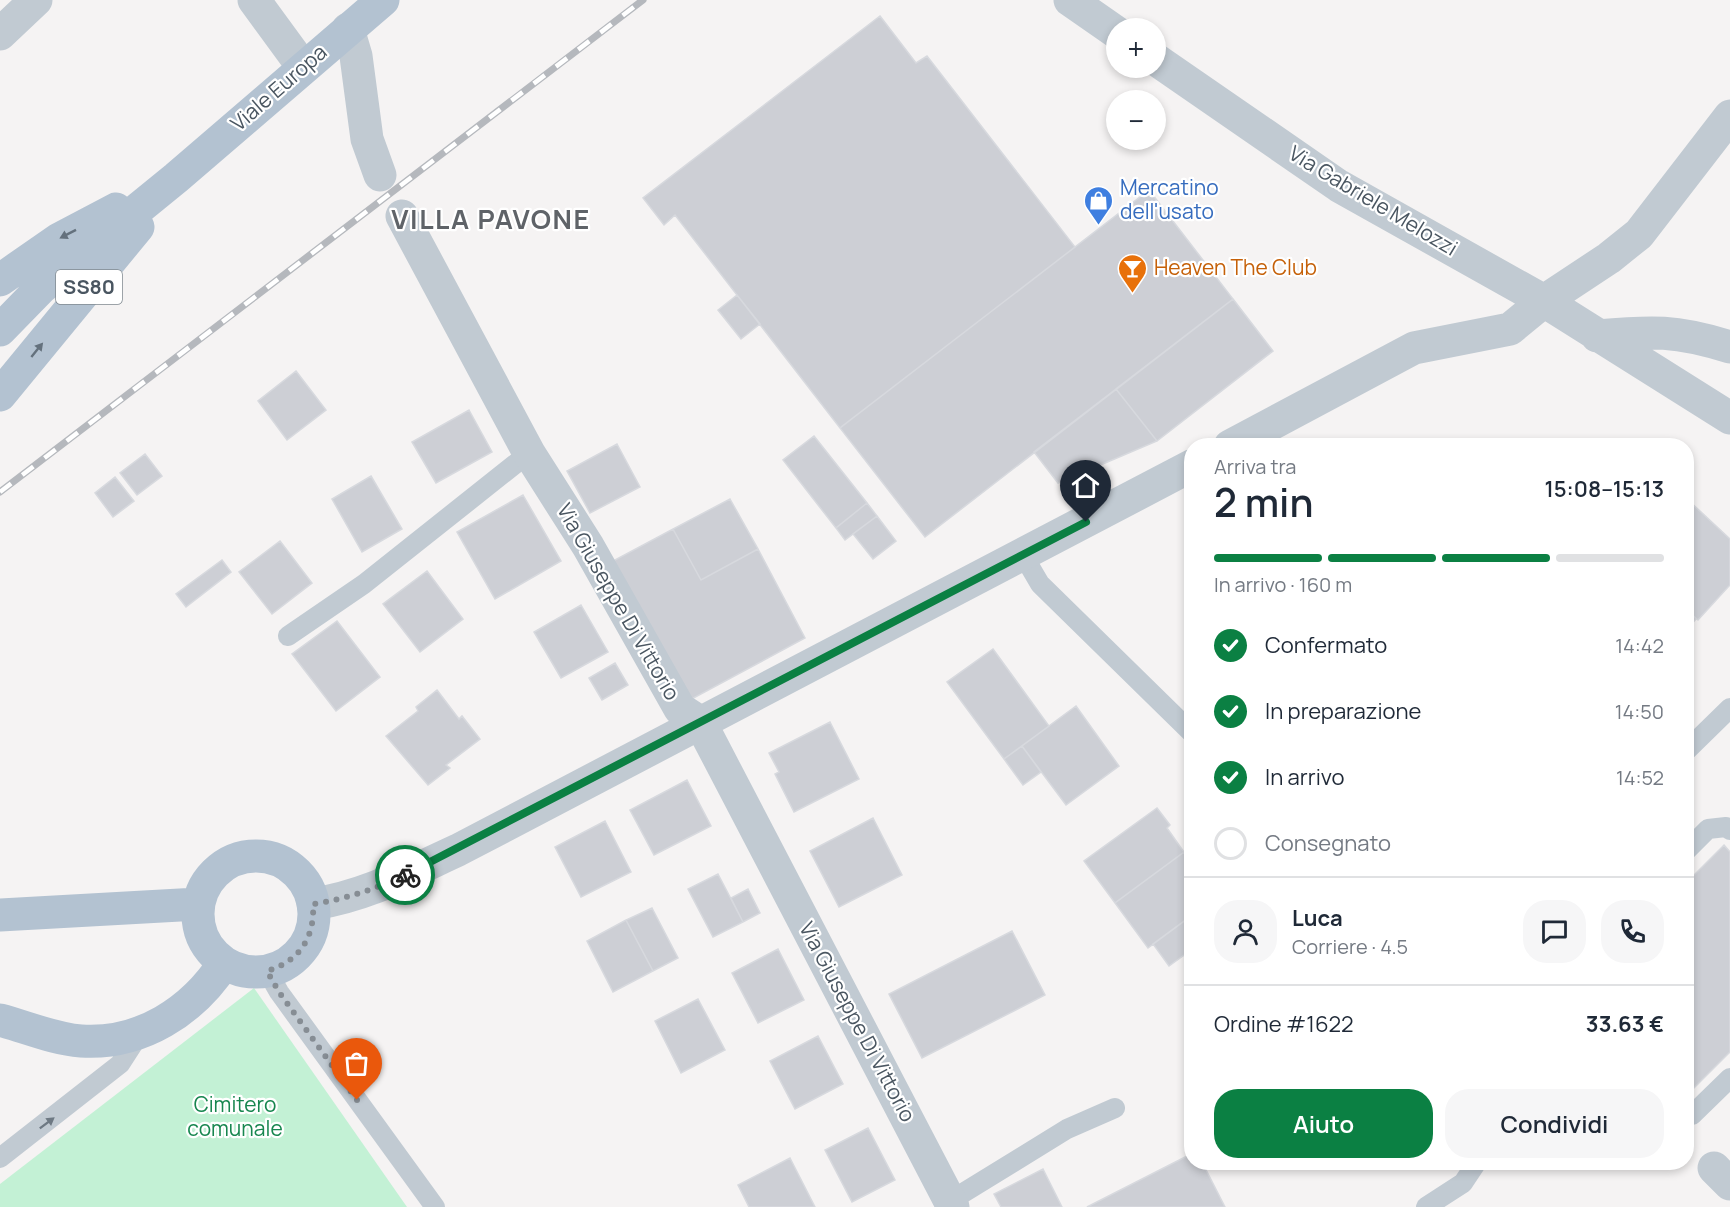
<!DOCTYPE html>
<html lang="it">
<head>
<meta charset="utf-8">
<style>
  :root { --surface:#fff; --page:#f6f6f7; --text:#1f2937; --muted:#747a83; --line:#e0e1e3; --accent:#0b8043 }
  body { margin:0; font-family:Manrope,sans-serif; background:var(--page); color:var(--text); height:100vh; display:flex; flex-direction:column; font-size:22px; white-space:nowrap }
  * { box-sizing:border-box; margin:0 }
  p { font-size:20px; color:var(--muted) }
  .icon { flex:none; width:33px; height:33px; fill:none; stroke:currentColor; stroke-width:2; stroke-linecap:round; stroke-linejoin:round }
  .map { position:relative; flex:1; overflow:hidden }
  .side { position:absolute; left:1184px; top:438px; width:510px; height:732px; display:flex; flex-direction:column; background:var(--surface); border-radius:24px; box-shadow:0 3px 9px #0003 }
  .side>* { flex:none }
  .controls { position:absolute; left:1106px; top:18px; display:grid; gap:12px }
  .controls a { display:grid; place-items:center; width:60px; height:60px; border-radius:50%; background:var(--surface); box-shadow:0 3px 9px #0003; font-size:30px }
  .pin { position:absolute; display:grid; place-items:center; width:51px; height:51px; color:#fff; margin:-62px -26px; border-radius:50% 50% 50% 0; rotate:-45deg; box-shadow:0 0 6px #0007 }
  .pin .icon { rotate:45deg }
  .courier { position:absolute; display:grid; place-items:center; width:60px; height:60px; margin:-30px; border:4px solid #0b8043; border-radius:50%; background:#fff; color:#222; box-shadow:0 2px 8px #0007 }
  .headline em { font-style:normal; font-weight:600 }
  .headline div { display:flex; flex-direction:column-reverse }
  .headline { display:flex; align-items:center; justify-content:space-between; height:102px; padding:0 30px }
  h1 { font-size:39px; font-weight:600; line-height:45px }
  .bar { display:grid; grid-template-columns:repeat(4,1fr); gap:9px 6px; align-content:center; height:72px; padding:0 30px }
  .bar i { height:8px; border-radius:4px; background:var(--line) }
  .bar .selected { background:var(--accent) }
  .bar p { grid-column:span 4 }
  .line { display:flex; align-items:center; gap:15px; padding:0 30px; border-top:2px solid var(--line) }
  .line div { flex:1 }
  .round { display:grid; place-items:center; flex:none; width:63px; height:63px; border-radius:24px; background:var(--page) }
  ol { padding:0 30px; list-style:none }
  li { display:flex; align-items:center; gap:18px; height:66px }
  li p { margin-inline-start:auto }
  li .icon { padding:6px; border-radius:50%; background:var(--accent); color:#fff; stroke-width:4 }
  li:last-child { color:var(--muted) }
  li i { width:33px; height:33px; border:3px solid var(--line); border-radius:50% }
  .button { display:flex; gap:12px; margin-top:auto; padding:12px 30px }
  .button a { flex:1; height:69px; border-radius:24px; background:var(--accent); color:#fff; font-size:24px; font-weight:600; line-height:69px; text-align:center }
  .button a+a { background:var(--page); color:var(--text) }
  .map>svg:first-child { display:block }
  .green { fill:#c3f1d5 }
  .building { fill:#cdcfd5; stroke:#d7d9de; stroke-width:1.5 }
  .lines { fill:none; stroke-linecap:round; stroke-linejoin:round }
  .service { stroke:#c1cad2; stroke-width:20 }
  .minor { stroke:#c1cad2; stroke-width:33 }
  .primary { stroke:#b3c2d1; stroke-width:33 }
  .rail-casing { stroke:#b5b8bd; stroke-width:7 }
  .rail { stroke:#fff; stroke-width:4.5; stroke-dasharray:14; stroke-linecap:butt }
  .oneway { fill:#64717d }
  .oneway2 { fill:#6e7983 }
  .done { stroke:#868d94; stroke-width:6; stroke-dasharray:0 10.8 }
  .route { stroke:#0b8043; stroke-width:8 }
  .labels { text-anchor:middle; stroke-width:4.5; stroke-linejoin:round; paint-order:stroke }
  .shield { fill:#fff; stroke:#808990; stroke-width:1.5 }
  .shield-label { font-size:20px; font-weight:bold; fill:#4a5661 }
  .street-label { font-size:21px; fill:#4a5661; stroke:#fff }
  .shop-label { font-size:21px; fill:#366cbe; stroke:#fff; text-anchor:start }
  .food-label { font-size:21px; fill:#c56008; stroke:#fff; text-anchor:start }
  .park-label { font-size:21px; fill:#17864f; stroke:#fff }
  .district-label { font-size:27px; font-weight:bold; letter-spacing:1.5px; fill:#5f6368; stroke:#fff }
</style>
</head>
<body>
<div class="map">
<svg width="1730" height="1207" viewBox="0 0 1730 1207">
  <rect width="100%" height="100%" fill="#f5f3f3"/>
  <path class="green" d="M254 988 407 1207H0V1184Z"/>
  <path class="building" d="M880 16 916 63 927 56 1075 247 840 428 675 215 664 225 643 198Z
    M1149 190 1233 299 925 537 840 428Z
    M737 295 760 324 741 339 718 310Z
    M1233 299 1273 351 1157 441 1116 389Z
    M296 371 326 410 287 440 258 401Z
    M1116 389 1157 441 1058 483 1034 452Z
    M469 410 492 452 436 483 412 442Z
    M814 436 867 503 836 528 783 460Z
    M617 444 640 487 590 513 567 471Z
    M145 454 162 476 137 495 120 473Z
    M371 476 402 529 362 552 332 499Z
    M115 477 134 501 113 517 95 493Z
    M523 495 561 561 495 599 457 532Z
    M1686 498 1730 539V585L1698 620 1686 609Z
    M730 499 758 549 701 580 673 529Z
    M867 503 877 516 845 540 836 528Z
    M877 516 896 541 873 559 853 534Z
    M673 529 701 580 758 549 805 638 688 701 613 561Z
    M280 541 312 583 272 614 239 572Z
    M222 560 231 572 186 607 176 594Z
    M427 571 463 619 420 652 383 604Z
    M581 605 608 652 561 678 534 632Z
    M1686 609 1696 619 1686 630Z
    M337 621 380 677 336 711 292 654Z
    M993 649 1049 726 1004 759 947 682Z
    M615 663 628 685 602 700 589 678Z
    M437 690 459 719 462 716 480 739 446 765 450 768 428 785 386 736 418 711 416 707Z
    M1076 706 1119 766 1066 805 1022 746Z
    M830 722 859 779 794 812 775 774 779 772 769 753Z
    M1022 746 1041 772 1023 785 1004 759Z
    M687 780 711 826 654 855 630 810Z
    M1157 808 1170 825 1167 828 1184 852 1115 903 1084 861Z
    M873 818 902 875 839 907 810 851Z
    M605 821 631 872 581 897 555 847Z
    M1724 845 1730 852V1052L1691 1091 1686 1085V883Z
    M1184 852 1191 861V916L1148 948 1115 903Z
    M718 874 743 922 713 937 688 889Z
    M748 889 760 913 743 922 731 898Z
    M652 908 678 958 653 971 626 920Z
    M1191 916V950L1169 966 1153 944Z
    M626 920 653 971 613 992 587 941Z
    M1012 931 1045 995 922 1058 889 994Z
    M778 949 804 1000 758 1023 732 973Z
    M698 999 725 1050 681 1073 655 1021Z
    M818 1036 843 1084 795 1109 770 1061Z
    M868 1128 895 1180 852 1202 825 1150Z
    M1191 1154V1162H1202L1225 1207H1087Z
    M790 1158 815 1207H749L738 1185Z
    M1043 1169 1062 1207H1001L994 1194Z"/>
  <g class="lines">
    <path class="service" d="M1023 555 1040 584 1191 732
      M288 636 364 584 529 453
      M1686 751 1730 708
      M1686 851 1708 829 1726 827 1730 830
      M267 971 279 992 435 1207
      M1686 1116 1692 1115 1730 1078
      M0 1158 120 1064 140 1033
      M950 1201 1067 1129 1115 1108
      M1426 1207 1463 1183 1477 1162"/>
    <path class="minor" d="M254 0 303 67
      M1070 0 1116 32
      M348 29 356 56 367 139 380 175
      M0 34 36 0
      M1155 59 1339 186 1544 301 1730 418
      M402 216 529 453 588 546 680 709 700 722 953 1207
      M1597 336C1652 331 1676 330 1730 347
      M1230 446 1414 348 1510 329 1544 301 1609 258 1639 234 1730 116
      M313 904C366 896 410 872 458 850L1191 466
      M1714 1168 1730 1184"/>
    <path class="primary" d="M0 280 59 239 116 209
      M0 330 41 288 176 178 383 0
      M0 395 138 227
      M198 914a58 58 0 1 1 116 0a58 58 0 1 1-116 0Z
      M0 915 198 904
      M0 1020C26 1027 54 1039 81 1041 141 1045 193 1011 224 963"/>
    <defs>
      <path id="rail" d="M0 492 643 0"/>
    </defs>
    <use href="#rail" class="rail-casing"/>
    <use href="#rail" class="rail"/>
  </g>
  <defs><path id="oneway-solid" d="M-6-.8H1V-3.2L6.5 0L1 3.2V.8H-6Z" transform="scale(1.5)"/></defs>
  <g class="oneway">
    <use href="#oneway-solid" transform="translate(68 234) rotate(153)"/>
    <use href="#oneway-solid" transform="translate(37 350) rotate(-51)"/>
  </g>
  <use class="oneway2" href="#oneway-solid" transform="translate(47 1123) rotate(-37)"/>
  <g class="lines">
    <path class="done" d="M357 1100 279 992 267 971C300 961 315 937 313 904 346 899 375 889 405 875"/>
    <path class="route" d="M405 875 1086 522"/>
  </g>
  <defs>
    <symbol id="shop-pin" viewBox="-11 -11 22 30"><path d="M0 17L-7.5 6A9.5 9.5 0 1 1 7.5 6Z" fill="#3f7fe0" stroke="#fff"/><path d="M-5-2.5h2.3a2.7 3.5 0 0 1 5.4 0H5L5.5 6h-11ZM-1.5-2.5h3a1.5 2.3 0 0 0-3 0Z" fill="#fff"/></symbol>
    <symbol id="bar-pin" viewBox="-11 -11 22 30"><path d="M0 17L-7.5 6A9.5 9.5 0 1 1 7.5 6Z" fill="#e8710a" stroke="#fff"/><path d="M-6-5H6L.8 .8V4.5H3.5V6h-7V4.5H-.8V.8Z" fill="#fff"/></symbol>
  </defs>
  <g fill-rule="evenodd">
    <use href="#shop-pin" x="1082" y="184" width="33" height="45"/>
    <use href="#bar-pin" x="1116" y="252" width="33" height="45"/>
  </g>
  <g class="labels">
    <rect class="shield" x="56" y="270" width="66" height="34" rx="4.5"/>
    <g class="shield-label">
      <text x="89" y="294">SS80</text>
    </g>
    <g class="street-label">
      <text transform="translate(279 88) rotate(-41)" y="7">Viale Europa</text>
      <text transform="translate(1373 201) rotate(31)" y="7">Via Gabriele Melozzi</text>
      <text transform="translate(618 602) rotate(60)" y="7">Via Giuseppe Di Vittorio</text>
      <text transform="translate(857 1022) rotate(62)" y="7">Via Giuseppe Di Vittorio</text>
    </g>
    <g class="shop-label">
      <text x="1120" y="195">Mercatino<tspan x="1120" dy="24">dell'usato</tspan></text>
    </g>
    <g class="food-label">
      <text x="1154" y="275">Heaven The Club</text>
    </g>
    <g class="park-label">
      <text x="235" y="1112">Cimitero<tspan x="235" dy="24">comunale</tspan></text>
    </g>
    <g class="district-label">
      <text x="491" y="229">VILLA PAVONE</text>
    </g>
  </g>
</svg>
<div class="controls">
<a>+</a>
<a>−</a>
</div>
<div class="pin" style="left:357px;top:1100px;background:#ea580c"><svg class="icon" aria-label="bag" viewBox="0 0 24 24"><path d="M5 8h14l-1 12H6zM9 8a3 3 0 0 1 6 0"/></svg></div>
<div class="pin" style="left:1086px;top:522px;background:#1f2937"><svg class="icon" aria-label="home" viewBox="0 0 24 24"><path d="M3 11l9-7 9 7M6 9v11h12V9"/></svg></div>
<div class="courier" style="left:405px;top:875px"><svg class="icon" aria-label="bike" viewBox="0 0 24 24"><circle cx="6" cy="16" r="4"/><circle cx="18" cy="16" r="4"/><path d="M6 16l4-8h5l3 8M10 8l3 8H6M13 5h3"/></svg></div>
<section class="side">
<div class="headline"><div><h1>2 min</h1><p>Arriva tra</p></div><em>15:08–15:13</em></div>
<div class="bar"><i class="selected"></i><i class="selected"></i><i class="selected"></i><i></i><p>In arrivo · 160 m</p></div>
<ol>
<li><svg class="icon" aria-label="check" viewBox="0 0 24 24"><path d="M5 12l5 5 9-10"/></svg>Confermato<p>14:42</p></li>
<li><svg class="icon" aria-label="check" viewBox="0 0 24 24"><path d="M5 12l5 5 9-10"/></svg>In preparazione<p>14:50</p></li>
<li><svg class="icon" aria-label="check" viewBox="0 0 24 24"><path d="M5 12l5 5 9-10"/></svg>In arrivo<p>14:52</p></li>
<li><i></i>Consegnato</li>
</ol>
<div class="line" style="height:108px"><a class="round"><svg class="icon" aria-label="person" viewBox="0 0 24 24"><circle cx="12" cy="8" r="4"/><path d="M4 21q1-7 8-7t8 7"/></svg></a><div><b>Luca</b><p>Corriere · 4.5</p></div><a class="round"><svg class="icon" aria-label="chat" viewBox="0 0 24 24"><path d="M4 5h16v11H9l-5 4z"/></svg></a><a class="round"><svg class="icon" aria-label="phone" viewBox="0 0 24 24"><path d="M5 4h4l2 5-3 2q2 4 5 5l2-3 5 2v4C11 20 4 13 5 4z"/></svg></a></div>
<div class="line" style="height:78px"><div>Ordine #1622</div><b>33.63 €</b></div>
<div class="button"><a>Aiuto</a><a>Condividi</a></div>
</section>
</div>
</body>
</html>
